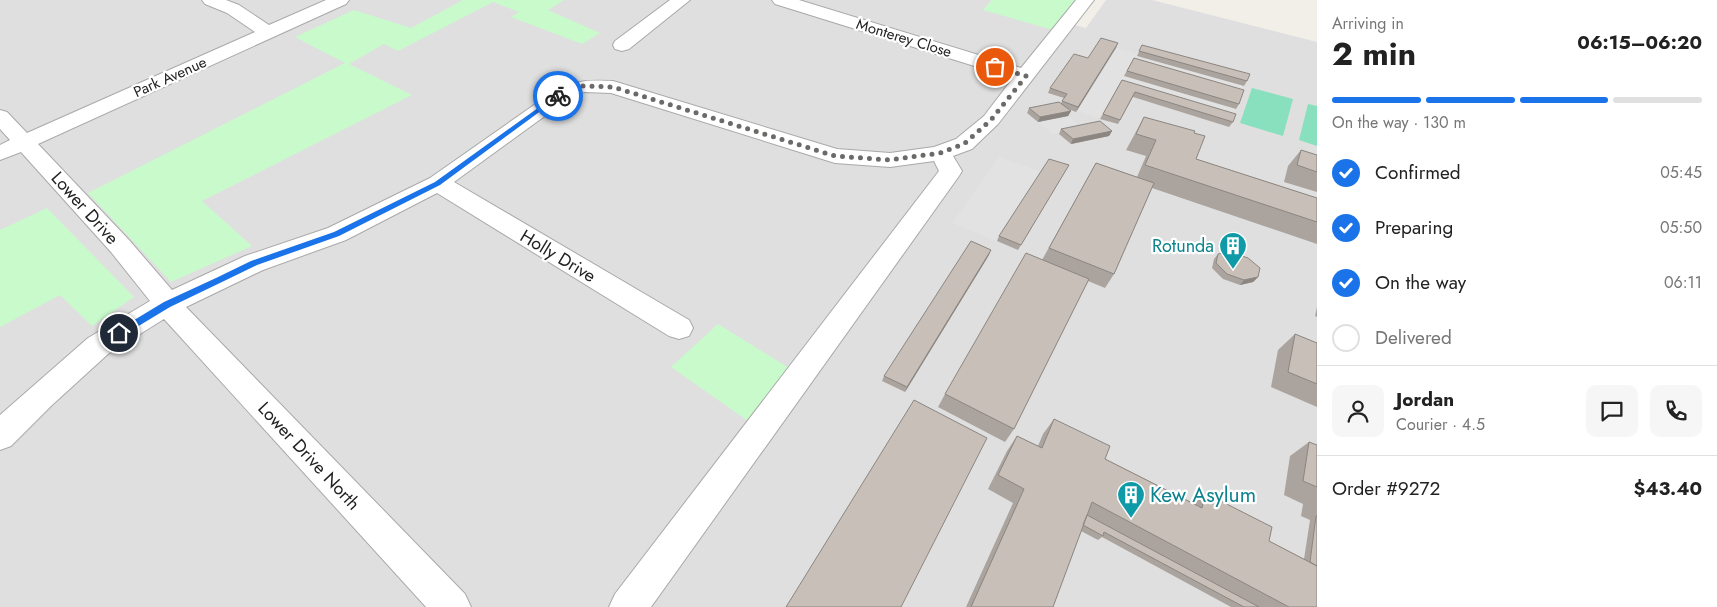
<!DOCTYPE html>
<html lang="en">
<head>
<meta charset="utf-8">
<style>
  :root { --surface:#fff; --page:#f6f6f6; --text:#222; --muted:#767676; --line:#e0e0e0; --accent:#1a73e8 }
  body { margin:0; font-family:Jost,sans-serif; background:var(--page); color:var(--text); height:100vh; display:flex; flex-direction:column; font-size:19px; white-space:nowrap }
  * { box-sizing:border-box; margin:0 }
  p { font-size:16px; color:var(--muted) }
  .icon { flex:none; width:28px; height:28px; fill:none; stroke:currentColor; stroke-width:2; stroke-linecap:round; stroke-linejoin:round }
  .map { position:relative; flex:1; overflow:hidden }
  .panel { display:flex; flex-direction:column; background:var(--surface); width:400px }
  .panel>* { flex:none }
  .pin { position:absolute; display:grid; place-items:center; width:42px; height:42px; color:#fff; margin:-21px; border:2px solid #fff; border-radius:50%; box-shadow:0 1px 5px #0007 }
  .courier { position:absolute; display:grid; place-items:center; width:50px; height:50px; margin:-25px; border:4px solid #1a73e8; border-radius:50%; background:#fff; color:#222; box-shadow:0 1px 6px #0007 }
  .overview em { font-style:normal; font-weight:700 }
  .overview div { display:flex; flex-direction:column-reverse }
  .overview { display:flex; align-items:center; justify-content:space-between; height:85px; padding:0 15px }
  h1 { font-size:32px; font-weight:700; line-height:38px }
  .bar { display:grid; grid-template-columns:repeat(4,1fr); gap:8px 5px; align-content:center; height:60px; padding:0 15px }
  .bar i { height:6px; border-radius:4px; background:var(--line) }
  .bar .selected { background:var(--accent) }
  .bar p { grid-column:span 4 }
  .line { display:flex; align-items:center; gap:12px; padding:0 15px; border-top:1px solid var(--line) }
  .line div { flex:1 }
  .round { display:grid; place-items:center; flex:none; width:52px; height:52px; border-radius:10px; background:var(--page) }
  ol { padding:0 15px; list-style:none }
  li { display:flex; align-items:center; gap:15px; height:55px }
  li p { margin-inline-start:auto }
  li .icon { padding:5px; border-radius:50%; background:var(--accent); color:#fff; stroke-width:4 }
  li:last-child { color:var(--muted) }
  li i { width:28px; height:28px; border:2px solid var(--line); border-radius:50% }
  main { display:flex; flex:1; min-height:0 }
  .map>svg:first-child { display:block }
  .residential { fill:#e0dfdf }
  .park { fill:#c8facc }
  .pitch { fill:#88e0be }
  .parking { fill:#e2e2e2 }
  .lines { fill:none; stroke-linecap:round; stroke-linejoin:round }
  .minor-casing { stroke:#a9a9a9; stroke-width:2 }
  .minor { fill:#fff; fill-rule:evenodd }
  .wall { fill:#aba49e }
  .shaded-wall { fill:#8b8681 }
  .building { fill:#c7bfb8; stroke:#8b8681 }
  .route { fill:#1a73e8 }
  .done { stroke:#6b6a68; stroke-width:5; stroke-dasharray:0 9 }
  .labels { text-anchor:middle; stroke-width:4.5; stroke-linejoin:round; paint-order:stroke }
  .far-street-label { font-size:15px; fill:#222; stroke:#fff }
  .street-label { font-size:18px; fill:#222; stroke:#fff }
  .culture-label { font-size:18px; fill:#0d838f; stroke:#fff; text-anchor:end }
  .near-culture-label { font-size:21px; fill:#0d838f; stroke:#fff; text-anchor:start }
</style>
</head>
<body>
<main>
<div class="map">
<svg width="1317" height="607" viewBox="0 0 1317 607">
  <rect width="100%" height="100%" fill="#f2efe9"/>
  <path class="residential" d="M0 0H992L983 10 1060 21 1086 28 1106 0H1152L1317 42V607H0Z"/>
  <path class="park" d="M463 0H564L548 10 600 33 582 44 511 17 519 12 493 2 398 51 384 44 349 64 412 95 202 201 252 246 171 282 88 193 345 63 295 37 354 10 411 28Z
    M992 0H1076L1053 30 983 10Z
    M47 208 134 297 92 326 60 295 0 327V230Z
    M718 324 789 368 748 421 671 367Z"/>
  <path class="pitch" d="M1252 88 1293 99 1283 136 1240 123Z
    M1308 104 1317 106V146L1299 140Z"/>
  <path class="parking" d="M1099 43 1137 54 1140 49 1246 79 1229 127 1134 98 1118 124 1060 106 1064 98 1048 93 1072 58 1086 62Z
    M1058 107 1083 129 1109 136 1070 144 1058 133 1052 134 1028 113Z
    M999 157 1041 172 1046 164 1066 170 1018 250 952 223Z"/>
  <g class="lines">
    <defs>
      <path id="minor" d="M202 0H226L239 5 269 25 326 0H349L346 4 38 144 129 240 172 290 245 256 328 228 430 178 557 89C580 80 589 80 613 81L837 149 890 153 934 147 956 139 984 116 1013 78 775 4 772 0H799L1021 68 1076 0H1094L998 124 972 149 953 156 962 171 959 176 651 607H609L615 594 939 171 934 161 890 167 835 163 611 93 584 92 571 97 454 182 689 320 693 328 689 336 679 339 669 336 437 193 346 240 263 270 186 307 465 594 471 607H426L164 319 108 354 51 406 11 446 0 450V415L88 338 150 301 111 252 21 152 0 160V145L10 140 0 129V110L7 112 27 133 255 32 227 13 205 4Z
        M670 0H690L629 49 622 51 615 49 613 45 615 41Z"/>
    </defs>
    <use href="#minor" class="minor-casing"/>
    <use href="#minor" class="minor"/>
  </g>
  <path class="wall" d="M1118 43 1076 112 1068 109 1071 111 1068 116 1038 122 1027 113 1029 108 1061 103 1064 98 1048 93 1050 88 1088 58Z
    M1142 45 1247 81 1244 86 1137 56Z
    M1134 58 1239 104 1236 109 1124 76Z
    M1122 80 1233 122 1229 127 1133 97 1118 124 1100 119Z
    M1144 117 1194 133 1196 159 1317 198V244L1152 188 1114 274 1105 288 1088 281 1014 429 1005 442 938 407 945 394 1042 260 1096 163 1137 177 1146 156 1126 150Z
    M1061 129 1112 131 1109 136 1071 144 1059 134Z
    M1301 150 1317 155V192L1284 182 1288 166Z
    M1066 170 1018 250 997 241 999 236Z
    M1218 254 1258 277 1253 282 1240 285 1223 279 1212 268 1214 259Z
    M989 255 905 392 882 381 884 376Z
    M1317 307V317L1315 316Z
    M1295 334 1317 343V407L1271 387 1278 350Z
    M1054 419 1105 459 1193 503 1205 493 1269 541 1304 559 1310 520 1301 516 1303 504 1284 495 1290 456 1309 442 1317 445V607H1231L1102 537 1098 540 1081 531 1053 607H966L1013 503 988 489 1007 451 1017 436 1038 446 1043 434Z"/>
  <path class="shaded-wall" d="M1118 43 1116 48 1076 112 1078 107Z
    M1071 111 1068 116 1038 122 1040 117Z
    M1112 131 1109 136 1071 144 1073 139Z
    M991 250 989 255 905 392 907 387Z
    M1258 277 1253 282 1240 285 1244 280Z"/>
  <path class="building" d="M1101 38 1118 43 1078 107 1062 101 1067 94 1050 88 1074 54 1088 58Z
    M1142 45 1250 74 1247 81 1139 51Z
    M1134 58 1244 90 1239 104 1127 71Z
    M1122 80 1236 114 1233 122 1135 92 1120 120 1103 114Z
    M1059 102 1071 111 1040 117 1029 108Z
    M1144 117 1195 131 1194 133 1205 136 1196 159 1317 198V222L1145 165 1156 140 1136 134Z
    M1100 121 1112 131 1073 139 1061 129Z
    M1301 150 1317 155V172L1297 165Z
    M1049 159 1069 165 1021 245 999 236Z
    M1096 163 1154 183 1114 274 1049 248Z
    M971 241 991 250 907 387 884 376Z
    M1231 252 1248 258 1260 268 1258 277 1244 280 1227 274 1216 263 1218 254Z
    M1026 253 1089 279 1014 429 945 394Z
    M1295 334 1317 343V384L1288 372Z
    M914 400 987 438 901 607H786Z
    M1054 419 1110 446 1105 459 1202 508 1205 493 1272 527 1269 541 1317 566V607H1289L1092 502 1053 607H971L1024 489 998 475 1017 436 1042 448Z
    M1309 442 1317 445V487L1303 481Z
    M1087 515 1259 607H1244L1104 532 1103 536 1083 525Z
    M1316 516H1317V566L1310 562Z"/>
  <path class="route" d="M556 95 561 96 440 185 339 236 257 265 222 282 170 307 122 336H116V331L164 302 216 278 251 261 334 232 435 182Z"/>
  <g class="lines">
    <path class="done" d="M558 96 582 86 613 87 835 156 890 160 940 153 964 144 991 120 1026 76 995 67"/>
  </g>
  <defs>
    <symbol id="building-pin" viewBox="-11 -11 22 30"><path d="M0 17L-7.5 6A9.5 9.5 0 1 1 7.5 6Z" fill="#0f9aa8" stroke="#fff"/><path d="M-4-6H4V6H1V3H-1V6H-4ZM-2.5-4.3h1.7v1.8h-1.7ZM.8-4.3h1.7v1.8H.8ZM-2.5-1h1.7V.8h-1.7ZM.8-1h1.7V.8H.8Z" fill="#fff"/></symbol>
  </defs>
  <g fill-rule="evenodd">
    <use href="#building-pin" x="1217" y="230" width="32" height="43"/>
    <use href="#building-pin" x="1115" y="479" width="32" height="43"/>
  </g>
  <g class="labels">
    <g class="far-street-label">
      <text transform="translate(904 38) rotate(17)" y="5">Monterey Close</text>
      <text transform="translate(170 77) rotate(-24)" y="5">Park Avenue</text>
    </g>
    <g class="street-label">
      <text transform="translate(85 208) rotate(48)" y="6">Lower Drive</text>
      <text transform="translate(558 256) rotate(31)" y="6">Holly Drive</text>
      <text transform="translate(309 456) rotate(47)" y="6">Lower Drive North</text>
    </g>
    <g class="culture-label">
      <text x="1214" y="252">Rotunda</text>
    </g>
    <g class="near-culture-label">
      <text x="1150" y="502">Kew Asylum</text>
    </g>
  </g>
</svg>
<div class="pin" style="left:995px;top:67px;background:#ea580c"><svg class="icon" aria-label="bag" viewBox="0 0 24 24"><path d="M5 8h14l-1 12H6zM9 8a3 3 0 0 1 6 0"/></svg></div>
<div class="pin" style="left:119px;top:333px;background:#1f2937"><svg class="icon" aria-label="home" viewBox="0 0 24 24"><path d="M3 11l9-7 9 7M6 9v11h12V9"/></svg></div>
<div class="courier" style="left:558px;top:96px"><svg class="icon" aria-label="bike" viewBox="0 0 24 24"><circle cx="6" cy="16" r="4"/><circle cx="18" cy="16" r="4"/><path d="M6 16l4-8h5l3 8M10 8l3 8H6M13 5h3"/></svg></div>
</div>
<section class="panel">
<div class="overview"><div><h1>2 min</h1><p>Arriving in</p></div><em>06:15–06:20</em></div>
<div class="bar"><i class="selected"></i><i class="selected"></i><i class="selected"></i><i></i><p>On the way · 130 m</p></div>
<ol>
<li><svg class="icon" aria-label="check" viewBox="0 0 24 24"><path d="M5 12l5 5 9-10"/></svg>Confirmed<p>05:45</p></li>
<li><svg class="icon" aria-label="check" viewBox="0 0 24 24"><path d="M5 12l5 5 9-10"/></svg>Preparing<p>05:50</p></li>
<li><svg class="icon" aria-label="check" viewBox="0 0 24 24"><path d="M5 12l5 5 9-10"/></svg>On the way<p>06:11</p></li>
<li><i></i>Delivered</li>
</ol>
<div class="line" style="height:90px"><a class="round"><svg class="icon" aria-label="person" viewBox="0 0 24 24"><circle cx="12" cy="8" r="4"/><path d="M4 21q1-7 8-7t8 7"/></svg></a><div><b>Jordan</b><p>Courier · 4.5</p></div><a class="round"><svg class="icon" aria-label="chat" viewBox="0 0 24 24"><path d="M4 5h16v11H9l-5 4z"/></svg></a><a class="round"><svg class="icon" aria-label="phone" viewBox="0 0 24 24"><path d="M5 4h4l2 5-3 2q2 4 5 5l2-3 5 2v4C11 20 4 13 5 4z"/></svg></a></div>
<div class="line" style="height:65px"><div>Order #9272</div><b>$43.40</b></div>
</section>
</main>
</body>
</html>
